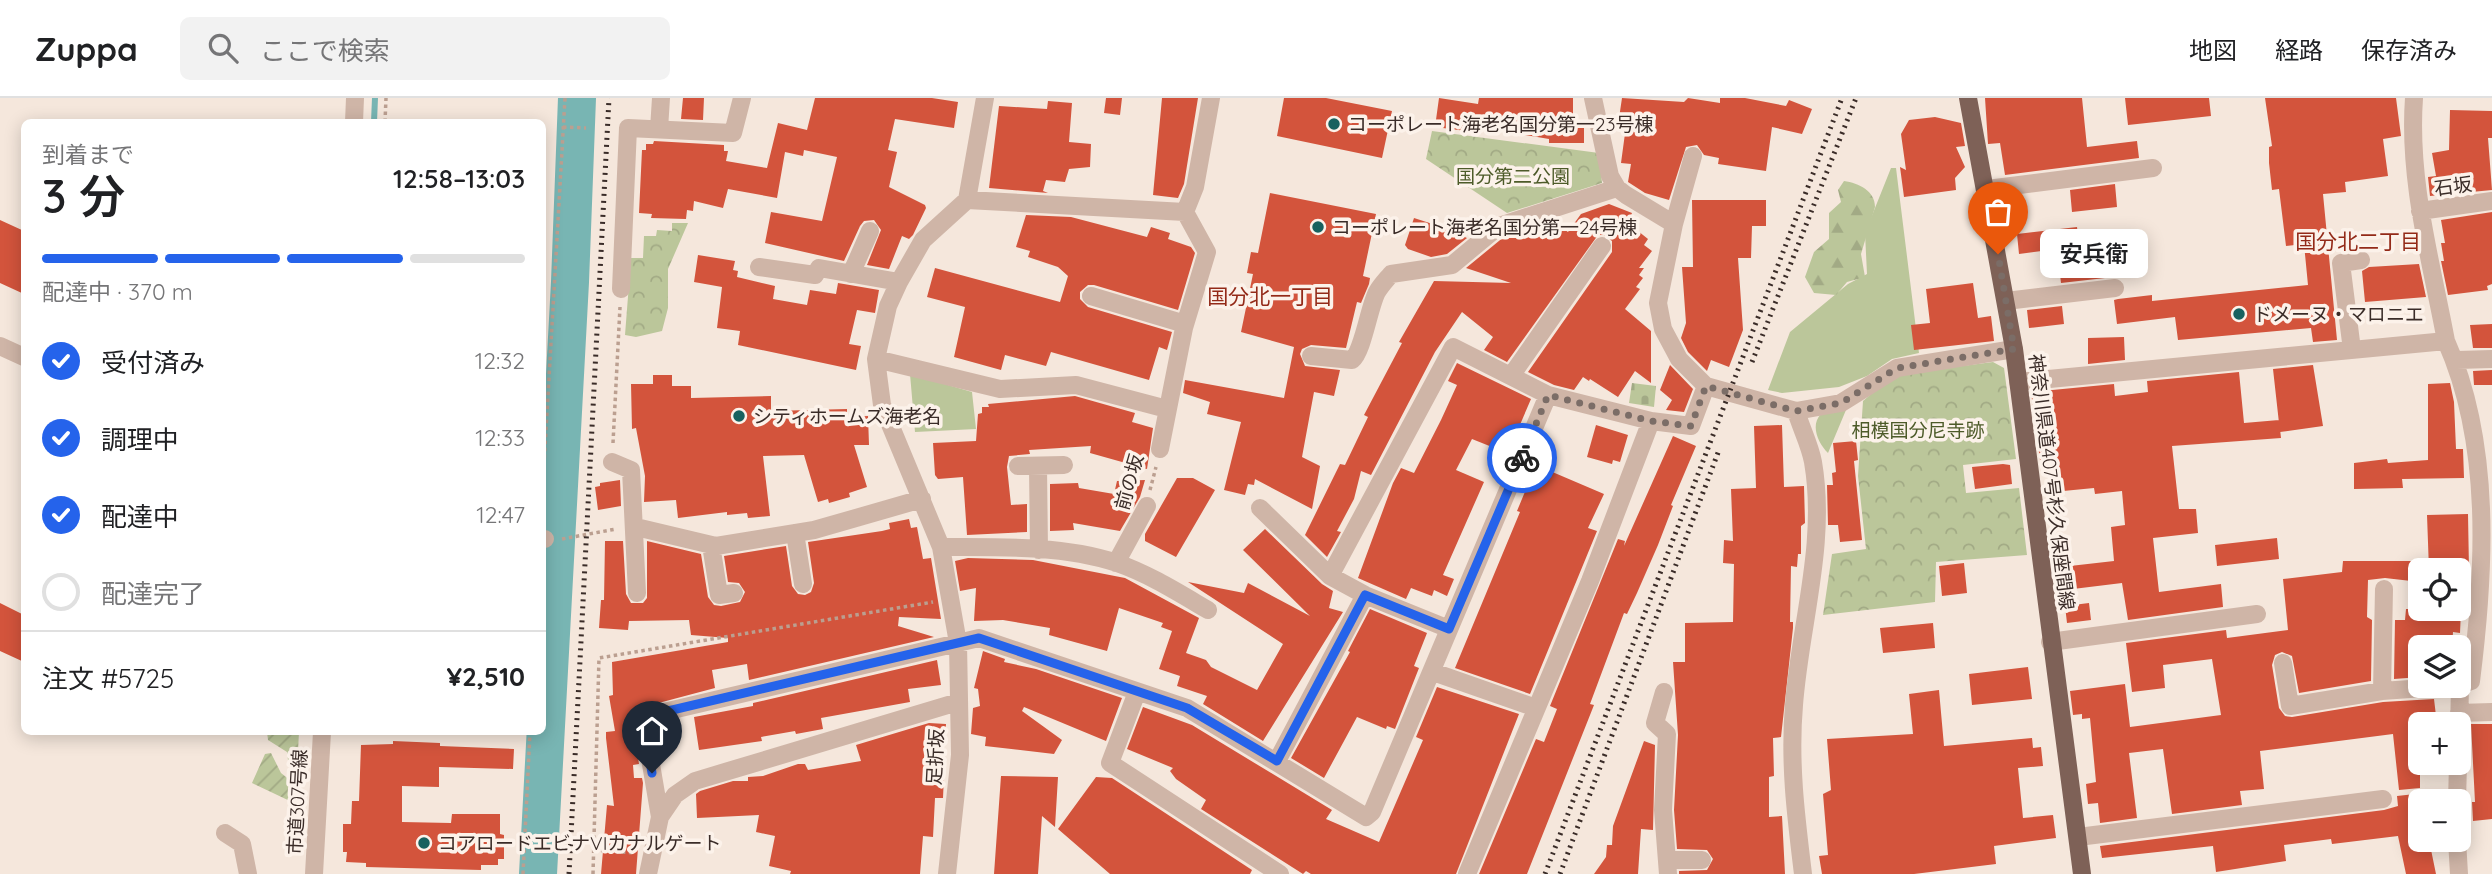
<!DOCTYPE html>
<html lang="ja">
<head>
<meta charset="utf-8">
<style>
  :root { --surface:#fff; --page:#f2f2f2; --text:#202124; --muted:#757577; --line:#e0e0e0; --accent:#2563eb }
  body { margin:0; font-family:Quicksand,"Noto Sans JP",sans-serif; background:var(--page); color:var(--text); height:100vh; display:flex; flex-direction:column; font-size:26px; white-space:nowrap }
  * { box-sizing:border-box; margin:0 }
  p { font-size:23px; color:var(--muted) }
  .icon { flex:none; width:38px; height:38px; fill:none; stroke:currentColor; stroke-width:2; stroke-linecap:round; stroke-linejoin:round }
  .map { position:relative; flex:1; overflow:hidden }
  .sheet { position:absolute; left:21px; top:21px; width:525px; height:616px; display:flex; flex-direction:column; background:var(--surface); border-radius:10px; box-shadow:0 4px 18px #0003 }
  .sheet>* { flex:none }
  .tools { position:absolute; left:2408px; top:460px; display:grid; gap:14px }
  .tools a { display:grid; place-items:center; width:63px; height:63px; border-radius:10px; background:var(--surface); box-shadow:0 4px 18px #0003; font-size:35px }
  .pin { position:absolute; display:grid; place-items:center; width:60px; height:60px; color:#fff; margin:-72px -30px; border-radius:50% 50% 50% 0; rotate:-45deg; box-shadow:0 0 7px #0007 }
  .pin .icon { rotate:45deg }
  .courier { position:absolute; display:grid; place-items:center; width:70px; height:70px; margin:-35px; border:5px solid #2563eb; border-radius:50%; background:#fff; color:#222; box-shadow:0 2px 9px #0007 }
  .bubble { position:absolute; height:49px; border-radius:10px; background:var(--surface); box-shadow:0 4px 18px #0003; font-size:23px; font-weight:600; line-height:49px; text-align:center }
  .head em { font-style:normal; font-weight:600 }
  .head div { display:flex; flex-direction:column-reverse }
  .head { display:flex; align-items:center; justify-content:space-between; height:119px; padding:0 21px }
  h1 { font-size:46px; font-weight:600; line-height:52px }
  .bar { display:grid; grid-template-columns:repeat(4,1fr); gap:10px 7px; align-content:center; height:84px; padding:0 21px }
  .bar i { height:9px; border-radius:5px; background:var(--line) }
  .bar .current { background:var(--accent) }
  .bar p { grid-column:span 4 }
  .line { display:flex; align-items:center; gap:18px; padding:0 21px; border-top:2px solid var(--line) }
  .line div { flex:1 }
  ol { padding:0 21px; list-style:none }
  li { display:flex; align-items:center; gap:21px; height:77px }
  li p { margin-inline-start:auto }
  li .icon { padding:7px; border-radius:50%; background:var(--accent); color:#fff; stroke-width:4 }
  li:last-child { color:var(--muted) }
  li i { width:38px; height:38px; border:4px solid var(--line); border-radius:50% }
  header { display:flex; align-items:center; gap:42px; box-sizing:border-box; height:98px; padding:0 35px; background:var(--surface); border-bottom:2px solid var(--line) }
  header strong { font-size:33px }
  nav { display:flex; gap:38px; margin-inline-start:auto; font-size:24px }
  .search { width:490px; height:63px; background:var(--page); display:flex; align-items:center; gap:18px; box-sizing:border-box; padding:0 24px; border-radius:10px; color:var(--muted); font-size:26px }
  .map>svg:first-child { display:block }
  .grass { fill:#bbc69a }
  .forest { fill:url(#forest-firs) }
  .cemetery { fill:url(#cemetery-stones) }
  .park { fill:url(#park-crowns) }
  .garden { fill:url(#garden-furrows) }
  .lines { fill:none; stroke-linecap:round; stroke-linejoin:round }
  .stream { stroke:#78b5b3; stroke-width:6 }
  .river { stroke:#78b5b3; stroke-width:38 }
  .building { fill:#d3543c }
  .path { stroke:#bb9f90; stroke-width:3.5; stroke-dasharray:3.5 3.5; stroke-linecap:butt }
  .minor { stroke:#cfb5a7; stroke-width:18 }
  .major { stroke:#7e6157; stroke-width:18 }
  .rail { stroke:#3a2c28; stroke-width:5; stroke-dasharray:2 5; stroke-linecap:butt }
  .done { stroke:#7b6d67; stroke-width:7; stroke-dasharray:0 12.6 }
  .route { stroke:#2563eb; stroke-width:9 }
  .poi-dot { fill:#18615f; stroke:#fcf2ea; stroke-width:2.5 }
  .labels { text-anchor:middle; stroke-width:7; stroke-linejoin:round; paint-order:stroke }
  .poi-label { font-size:19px; fill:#3a2c28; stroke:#fcf2ea; text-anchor:start }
  .park-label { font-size:19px; fill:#4d5b29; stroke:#fcf2ea }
  .street-label { font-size:19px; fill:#3a2c28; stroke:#fcf2ea }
  .neighbourhood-label { font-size:21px; fill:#932a18; stroke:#fcf2ea }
</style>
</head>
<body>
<header>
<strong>Zuppa</strong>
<div class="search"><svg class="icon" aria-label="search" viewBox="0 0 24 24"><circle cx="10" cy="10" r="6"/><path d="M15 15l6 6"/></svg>ここで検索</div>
<nav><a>地図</a><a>経路</a><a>保存済み</a></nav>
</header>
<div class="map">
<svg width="2492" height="776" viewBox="0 0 2492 776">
  <defs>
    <pattern id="forest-firs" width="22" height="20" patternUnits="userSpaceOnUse" patternTransform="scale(1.75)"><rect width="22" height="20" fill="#bbc69a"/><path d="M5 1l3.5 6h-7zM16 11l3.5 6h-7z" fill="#a2aa85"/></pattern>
    <pattern id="cemetery-stones" width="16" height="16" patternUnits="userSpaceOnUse" patternTransform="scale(1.75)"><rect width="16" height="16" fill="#bbc69a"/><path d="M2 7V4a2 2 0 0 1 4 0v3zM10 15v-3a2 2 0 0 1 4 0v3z" fill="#a2aa85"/></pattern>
    <pattern id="park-crowns" width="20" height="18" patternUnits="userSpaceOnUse" patternTransform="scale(1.75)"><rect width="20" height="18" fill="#bbc69a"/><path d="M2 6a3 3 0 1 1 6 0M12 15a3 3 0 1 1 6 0" fill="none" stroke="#a2aa85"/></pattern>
    <pattern id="garden-furrows" width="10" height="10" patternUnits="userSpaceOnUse" patternTransform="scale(1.75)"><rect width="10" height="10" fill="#bbc69a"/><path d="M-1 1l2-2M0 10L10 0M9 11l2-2" fill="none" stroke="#a2aa85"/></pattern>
  </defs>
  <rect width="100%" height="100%" fill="#f5e7dc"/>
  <path class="grass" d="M1891 70H1896L1919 255 1892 261 1867 278 1839 289 1782 295 1768 292 1790 234 1848 186 1867 176 1865 135Z
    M910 276 972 294 976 331 915 334Z
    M1846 312 1828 355C1818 345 1810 327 1821 316Z"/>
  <path class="forest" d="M1844 83C1859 85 1875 93 1875 109L1861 156 1865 179 1847 184 1836 197 1814 195 1805 179 1814 154 1829 141V115L1841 104 1838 92Z"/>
  <path class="cemetery" d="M1632 285 1656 288 1654 309 1629 305Z"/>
  <path class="park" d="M1432 33 1599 55 1602 85 1507 115 1426 61Z
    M672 125H688L668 171V210L662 233 636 239 625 237 631 160H643L644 138H656L657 132 672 133Z
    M1993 264 2004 270 2016 361 1963 367 1966 395 2019 390 2027 457 1936 464 1935 504 1823 517 1832 456 1866 451 1858 378 1863 303 1885 284 1901 276Z"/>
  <path class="garden" d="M267 634H299L297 672 288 662 287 654 268 642Z
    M271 655 281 675 291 683 294 690 292 704 252 685 265 656Z"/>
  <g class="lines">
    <path class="stream" d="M374 24 375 0"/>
    <path class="river" d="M538 776 570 184 577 0"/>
  </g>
  <path class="building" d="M683 0H704L703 22 681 21Z
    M815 0H932L958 4 954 30 895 21 888 52 897 54 889 89 925 107 926 110 913 137 909 141 902 138 889 171 867 167 881 132 874 122 864 123 860 128 844 163 765 145 771 114 822 123 837 59 804 52 803 58 785 54 777 100 728 91 723 110 694 103 693 113 687 112 686 121 651 120 652 116 639 115 642 52H646V46H653L654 43 724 47V53H728L726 63 767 70 778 25 807 32Z
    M1106 0H1122L1120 17 1104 15Z
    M1162 0H1198L1184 86 1178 100 1153 97Z
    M1284 0H1326L1392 13 1382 60 1277 38Z
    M1439 0 1478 6 1479 0H1573V25H1584V45H1549V41L1519 36V29L1483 23 1482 35 1435 29Z
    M1622 0 1684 4 1688 0 1720 5V0H1745L1786 8 1789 2 1812 11 1802 36 1772 29 1766 73 1718 66 1719 60 1704 57 1697 47 1686 49 1669 102 1645 95 1628 84 1631 66 1621 65 1626 28 1618 27Z
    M1985 0H2082L2087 49 2137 43 2139 60 2005 77 2000 45 1988 46Z
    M2125 0H2209L2211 18 2128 27Z
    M2265 0H2396L2401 38 2383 41 2388 78 2345 84 2346 94 2323 96 2337 242 2313 244 2311 230 2178 242 2175 219 2117 226 2114 202 2118 201 2152 197V203L2308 187 2304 146 2286 148 2279 91 2272 92 2269 65V49L2272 48Z
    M1048 3 1072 5 1069 44 1091 46 1090 69 1069 71 1065 84 1046 82 1043 93 1048 95 989 90 999 8 1047 11Z
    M2450 12 2492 13V40H2488L2492 92 2430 98 2428 79 2436 78 2432 55 2449 52Z
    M1935 19 1961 25 1965 48 1956 49 1965 69 1955 80 1956 92 1904 99 1900 69 1906 72 1901 36 1909 22Z
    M2115 86 2117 109 2072 114 2070 92Z
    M1270 95 1376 116 1363 178 1370 180 1369 186 1361 205 1357 204 1346 250 1311 247 1302 251 1300 256 1305 268 1340 272 1334 298 1314 294 1302 359 1320 368 1312 411 1255 381 1254 387 1248 386 1245 397 1224 392 1241 324 1207 316 1210 304 1183 295 1185 282 1284 300 1294 249 1241 234 1253 176 1247 175 1251 154 1258 155Z
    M1692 102H1766V128H1752L1751 160H1738L1743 232 1729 269 1711 262 1707 273 1688 254 1681 240 1686 225 1682 169H1693Z
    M1609 106 1632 115 1628 125 1648 141 1644 147 1652 153 1639 170H1644L1639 177 1643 180 1636 189 1640 191 1625 211 1651 233V285L1635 273 1618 299 1590 281 1589 283 1583 279 1574 292 1554 287 1528 274 1612 154V143L1604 137H1598L1507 264 1484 252 1493 239 1462 214 1435 254 1371 377 1361 373 1354 401 1337 433 1341 434 1327 459 1305 437 1340 366 1345 367 1368 319 1364 317 1402 245 1399 244 1434 183 1511 185 1466 170 1505 138 1520 133 1525 140 1533 129 1538 127 1543 132 1552 123 1568 134 1581 116Z
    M2492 114V186L2487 188 2488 192 2448 197 2441 163H2444L2441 145H2445L2441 122Z
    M1026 117 1071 119 1147 139 1151 129 1170 135 1168 141 1191 149 1195 155 1178 212 1094 187H1088L1080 194V201L1088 209 1172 234 1167 252 1159 249 1149 282 1051 254 1046 268 1005 257 1001 272 954 259 965 209 927 199 935 170 1060 204 1068 178 1058 169 1028 159 1030 153 1016 149Z
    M1414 120 1442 129 1467 140 1447 156 1431 159 1408 151 1405 147Z
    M0 122 24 133V196L0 185Z
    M2077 129 2081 165 2103 162 2105 180 2061 185 2057 151 2019 156 2017 136Z
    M698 157 735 163 733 172 738 173 737 179 775 188 773 201 807 207 810 192 836 196 838 185 879 192 875 215 857 212 849 246 861 248 856 272 738 247 740 233 717 230 722 189 694 184Z
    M2419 166 2426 199 2365 204 2362 173 2369 169Z
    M1973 185 1978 220 1991 218 1994 243 1914 252 1911 227 1930 225 1926 191Z
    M2062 208 2064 226 2029 230 2027 212Z
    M2492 226V250H2473L2470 227Z
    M2124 239 2125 262 2088 266V240Z
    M1457 265 1531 301 1510 350 1499 346 1497 351 1472 341 1456 372 1484 384 1443 477 1454 481 1447 498 1434 492 1432 498 1411 490 1406 501 1358 480 1393 385 1401 370 1414 375 1441 322 1457 287 1448 283Z
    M1670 267 1693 291 1684 314 1666 312 1672 302 1660 292Z
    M2313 267 2323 328 2280 334 2273 271Z
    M2492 272V287H2474L2473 273Z
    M2239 274 2244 325 2279 322 2281 340 2172 348 2179 411H2196L2198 435 2153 440 2159 494 2221 486 2223 509 2128 522 2122 485 2073 491 2070 468 2114 463 2111 429 2125 427 2122 393 2095 396 2094 390 2053 394 2050 361 2040 362 2031 294 2114 286 2115 298 2148 294 2147 283Z
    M653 277H672V288H691V300L771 298V313L847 311V319L868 318 869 347H854L867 389 849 395 850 399 829 405 828 401 818 404 804 357 763 358 770 418 748 420 747 415 727 417V414L678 420 676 402 644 404 645 378 636 330 632 331 631 286H653Z
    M2450 285 2454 304 2456 351H2463L2464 380 2402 381 2403 390 2354 391V365L2387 361 2388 365 2428 362V286Z
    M1075 298 1135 315 1132 324 1153 330 1147 371 1090 355 1091 348 1029 352 1030 356 1009 358 1007 369 1011 407 1027 406V434L967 437 963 379 938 381 935 377 933 345 976 343 978 316 982 315V309H989L988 306Z
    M1596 327 1628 337 1620 364 1613 362 1612 366 1587 359Z
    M1782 327 1784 389 1804 388 1805 425 1801 428V456H1798L1797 469 1791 468 1790 524H1793V530L1781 639 1773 640 1774 678 1769 679V719L1782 718 1785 776H1679V773L1707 772 1713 761 1707 752 1677 751 1674 712 1678 637 1673 564H1685V525L1733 524 1734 466 1723 465 1724 442 1733 443 1731 391 1756 390 1754 328Z
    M1673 338 1696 348 1671 407 1673 408 1658 447 1637 495 1627 516 1624 515 1590 606 1594 607 1527 776H1479L1536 641 1544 644 1557 611 1550 608 1618 441 1625 443 1624 448Z
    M1856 343 1858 362 1854 363 1862 442 1840 444 1838 427H1828L1827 387H1833L1832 375 1836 374 1833 345Z
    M2003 366 2010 367 2012 386 1975 391 1972 369Z
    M1536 367 1604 396 1588 430 1597 433 1530 596 1455 570 1520 414 1517 413Z
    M1177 380H1193L1215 392 1176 459 1145 443V436Z
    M620 382 621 408 598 412 595 389 600 388V385Z
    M1145 382 1140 399 1120 433 1073 425 1074 432 1050 433V386L1078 385 1079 390 1114 396 1117 383Z
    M2468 416 2469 472H2429L2427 417Z
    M909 421 911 430 917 429 923 461 931 460 941 521 899 519 898 528 934 539 749 582 747 566 712 572 715 590 636 611 634 633 639 666 633 667 634 680H642L643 685 636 776H601L607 707 614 708 606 640V634L615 633 609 598 613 597 612 564 728 544V540L691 537 689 522 629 523 628 532 599 530 601 502H604L605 443H623L626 496 631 505H643L647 500V443L701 456 708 499 714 507 721 508 740 504 745 494 739 485 728 484 724 458 786 448 792 488 798 496 805 497 811 494 814 485 808 444 882 433 890 431 889 425Z
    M1265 431 1322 486 1333 493 1329 510 1343 514 1263 643 1203 606 1207 598 1177 588 1180 578 1159 571 1172 533 1161 529 1163 525 1119 510 1107 553 1049 537 1050 530 1003 522 974 523 976 490 960 493 955 463 968 460 1033 462 1125 480 1199 520 1186 555 1206 562 1211 569 1257 592 1283 546 1188 484 1244 495 1248 485 1310 518 1243 452Z
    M2277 440 2279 461 2217 468 2215 447Z
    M2343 463H2420V484L2385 480 2368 482 2367 519 2372 522 2371 583 2299 595 2292 558 2282 554 2275 557 2272 567 2279 610 2285 618 2292 619 2383 604 2434 601 2437 626H2420V690L2399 692 2393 636 2260 653 2264 691 2240 693 2242 707 2172 716 2163 651 2129 655 2137 720 2100 725 2098 705 2088 706 2086 686 2096 684 2090 620 2082 621V616L2073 617 2070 593 2125 586 2130 629 2221 617 2212 561 2163 567 2165 590 2132 594 2126 545 2226 532 2227 540 2288 532 2283 481 2342 474Z
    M1964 465 1967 495 1942 498 1939 468Z
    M0 505 24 517V564L0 553Z
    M2089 505 2091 522 2067 525 2065 508Z
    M1370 511 1427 535 1414 568 1419 570 1395 631 1387 628 1386 631 1357 619 1324 680 1291 660 1350 554 1348 553Z
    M2406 511 2461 512 2460 535 2453 534 2452 550H2420V579L2394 581 2395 522H2405Z
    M1933 525 1935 550 1883 555 1880 530Z
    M983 553 1005 561 1004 564 1036 571 1122 600 1106 643 1024 609 1022 613 1062 642 1054 656 985 648 986 639 971 636 973 610 980 608 978 591 974 590Z
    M937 562 941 587 908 591 910 604 821 620 823 631 796 636 795 633 761 639 762 643 699 652 694 619 753 608V605Z
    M2028 569 2032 601 1972 607 1969 576Z
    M1437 589 1519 616 1456 776H1311L1306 773 1303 776 1201 711 1206 702 1176 681 1170 673 1173 670 1127 651 1143 609 1192 627 1332 712 1326 721 1379 744 1423 642 1416 639Z
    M1939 592 1944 648 2032 640 2033 650 2041 649 2043 668 2018 670 2023 720 2053 717 2056 740 1994 748 1996 766 1914 776H1822L1819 758 1828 757 1823 696 1831 692 1827 641 1913 636 1909 596Z
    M929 625 946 626 945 643H939L936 677H944L943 700H935L933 739 923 738 920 776H790L791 773 769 768 775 738 756 734 759 717 697 720 696 696 700 693 733 683H748V679L763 678 798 666H805L808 672 861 663 856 647Z
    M2471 626H2492V721L2473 723 2472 704H2475Z
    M393 643 440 645V648L514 651 513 671 439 669V689L402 688V724L451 725 452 716H500V736L504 737V761H498V767H481V772L366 769V765L346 764 347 754H343V726H351L352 703H359L361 647 393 646Z
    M1644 643 1655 647 1653 732 1641 731 1638 776H1594L1606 759 1607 747H1612L1613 728Z
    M1001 678 1058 679 1055 729 1042 718 1038 776H994Z
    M1096 679 1112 680 1252 772 1250 776H1110L1058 731Z
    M2415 696 2420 742H2429L2436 776H2406L2398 738 2332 746 2331 741 2284 747 2286 763 2216 774 2213 748 2102 760 2100 748 2384 712 2398 708 2397 698Z"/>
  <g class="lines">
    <path class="path" d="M385 24 386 0
      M563 29 586 30
      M613 345 620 209
      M1150 392 1156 369
      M542 402 565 0
      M562 441 616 431
      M594 752 634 755
      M523 776 530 634
      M593 776 599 560 933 504"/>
    <path class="minor" d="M1593 0 1610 78 1617 90 1626 97 1674 126 1658 205 1663 231 1679 261 1706 288 1796 313 1841 305 1897 270 2014 251
      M2414 0C2408 83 2431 162 2446 243 2492 346 2485 473 2471 583L2460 587 2459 635
      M354 24 355 0
      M659 31 661 0
      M1987 91 2153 70
      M967 102 1185 114 1195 89 1211 0
      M2420 113 2492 103
      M1674 126 1693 58
      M759 169 815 177 819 170 899 184
      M851 176 870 133
      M621 191 628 30 733 35 742 0
      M1091 198 1185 226
      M2006 203 2115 190
      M0 248 24 259
      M2352 252 2341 165 2361 162
      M1311 258 1352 262C1363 253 1369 209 1377 194 1381 187 1387 181 1391 176L1452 167 1499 128 1617 90
      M876 261 1000 291 1076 287 1167 311
      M2457 262 2492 261
      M1511 278 1602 148
      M2018 284 2446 243
      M1796 313C1801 330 1810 347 1813 364 1827 446 1800 526 1794 607 1789 664 1796 719 1803 776
      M1160 351 1184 230 1207 154 1185 114
      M612 364 631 372 637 495
      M1018 368 1064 367
      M1038 368 1039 452
      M1260 410 1330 478 1365 497 1449 531
      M636 429 716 448 814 432 922 401
      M795 435 803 486
      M542 441H545
      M711 447 719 497 734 495
      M941 449C998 449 1062 447 1117 465 1149 476 1179 495 1208 512
      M1116 465 1147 408
      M1330 478 1453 249 1548 297 1651 323 1691 328 1706 288
      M2050 544 2257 516
      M2283 565 2290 608 2382 593 2452 588
      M1433 574 1536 610
      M2382 593 2384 491
      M1137 594 1110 665 1280 776
      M1664 594 1655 625 1667 636 1663 712 1668 776
      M2459 615 2492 614
      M1277 663 1365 497
      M2457 704 2458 665
      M660 719 675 697 695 683 958 604
      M225 735 242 746 248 776
      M2078 739 2383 701
      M2457 742 2459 776
      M1667 762H1702
      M314 776 322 634
      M648 776 660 719 645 631 651 617 979 540 1187 610 1366 719 1372 714 1548 297
      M947 776 960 657 958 545 941 449 882 307 876 261 888 208 899 184 923 142 967 102 985 0
      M1467 776 1590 483 1651 323"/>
    <path class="major" d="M1968 0 2014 251 2082 776"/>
    <path class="rail" d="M1752 264 1856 0
      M569 776 609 0
      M1545 776 1842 0
      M1560 776 1719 352"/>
  </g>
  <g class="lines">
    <path class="done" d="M1522 360 1548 297 1651 323 1691 328 1706 288 1796 313 1841 305 1897 270 2014 251 1998 156"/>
    <path class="route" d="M652 675 645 632 651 617 979 540 1187 610 1277 663 1365 497 1449 531 1522 360"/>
  </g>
  <g class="poi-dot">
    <circle cx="1334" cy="26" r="7"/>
    <circle cx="1318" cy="129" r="7"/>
    <circle cx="2239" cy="216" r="7"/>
    <circle cx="739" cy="318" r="7"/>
    <circle cx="424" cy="745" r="7"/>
  </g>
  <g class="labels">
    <g class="poi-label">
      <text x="1348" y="33">コーポレート海老名国分第一23号棟</text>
      <text x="1332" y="136">コーポレート海老名国分第一24号棟</text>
      <text x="2253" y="223">ドメーヌ・マロニエ</text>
      <text x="753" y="325">シティホームズ海老名</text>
      <text x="438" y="752">コアロードエビナVIカナルゲート</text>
    </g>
    <g class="park-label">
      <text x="1513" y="85">国分第二公園</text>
      <text x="1918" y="339">相模国分尼寺跡</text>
    </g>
    <g class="street-label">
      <text transform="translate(2453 88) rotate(-8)" y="7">石坂</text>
      <text transform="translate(1129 384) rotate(-74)" y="7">前の坂</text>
      <text transform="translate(2052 384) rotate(83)" y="7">神奈川県道407号杉久保座間線</text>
      <text transform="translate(935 659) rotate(-87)" y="7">足折坂</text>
      <text transform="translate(297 704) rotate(-87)" y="7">市道307号線</text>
    </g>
    <g class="neighbourhood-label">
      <text x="2358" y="151">国分北二丁目</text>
      <text x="1270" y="206">国分北一丁目</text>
    </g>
  </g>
</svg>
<div class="tools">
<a><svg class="icon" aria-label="locate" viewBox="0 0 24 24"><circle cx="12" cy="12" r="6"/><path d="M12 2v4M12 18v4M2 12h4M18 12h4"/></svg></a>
<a><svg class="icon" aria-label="layers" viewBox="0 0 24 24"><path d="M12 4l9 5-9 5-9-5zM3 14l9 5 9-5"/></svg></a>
<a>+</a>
<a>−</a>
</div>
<div class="pin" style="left:1998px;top:156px;background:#ea580c"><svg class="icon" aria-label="bag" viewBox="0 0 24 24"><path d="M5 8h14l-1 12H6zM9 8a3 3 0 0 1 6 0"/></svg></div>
<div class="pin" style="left:652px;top:675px;background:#1f2937"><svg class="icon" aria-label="home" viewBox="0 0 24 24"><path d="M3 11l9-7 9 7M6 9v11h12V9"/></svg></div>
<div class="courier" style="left:1522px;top:360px"><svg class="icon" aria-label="bike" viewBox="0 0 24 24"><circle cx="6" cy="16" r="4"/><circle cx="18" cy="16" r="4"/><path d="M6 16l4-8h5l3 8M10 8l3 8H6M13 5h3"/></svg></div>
<div class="bubble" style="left:2040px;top:131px;width:108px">安兵衛</div>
<section class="sheet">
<div class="head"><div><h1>3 分</h1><p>到着まで</p></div><em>12:58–13:03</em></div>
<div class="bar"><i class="current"></i><i class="current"></i><i class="current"></i><i></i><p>配達中 · 370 m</p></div>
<ol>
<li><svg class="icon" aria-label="check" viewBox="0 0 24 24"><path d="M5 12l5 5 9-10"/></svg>受付済み<p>12:32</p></li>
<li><svg class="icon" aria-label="check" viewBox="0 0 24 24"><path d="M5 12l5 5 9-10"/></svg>調理中<p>12:33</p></li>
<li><svg class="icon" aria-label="check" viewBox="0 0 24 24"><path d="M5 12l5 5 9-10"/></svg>配達中<p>12:47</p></li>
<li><i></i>配達完了</li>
</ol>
<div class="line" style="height:91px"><div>注文 #5725</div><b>¥2,510</b></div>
</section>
</div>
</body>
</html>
